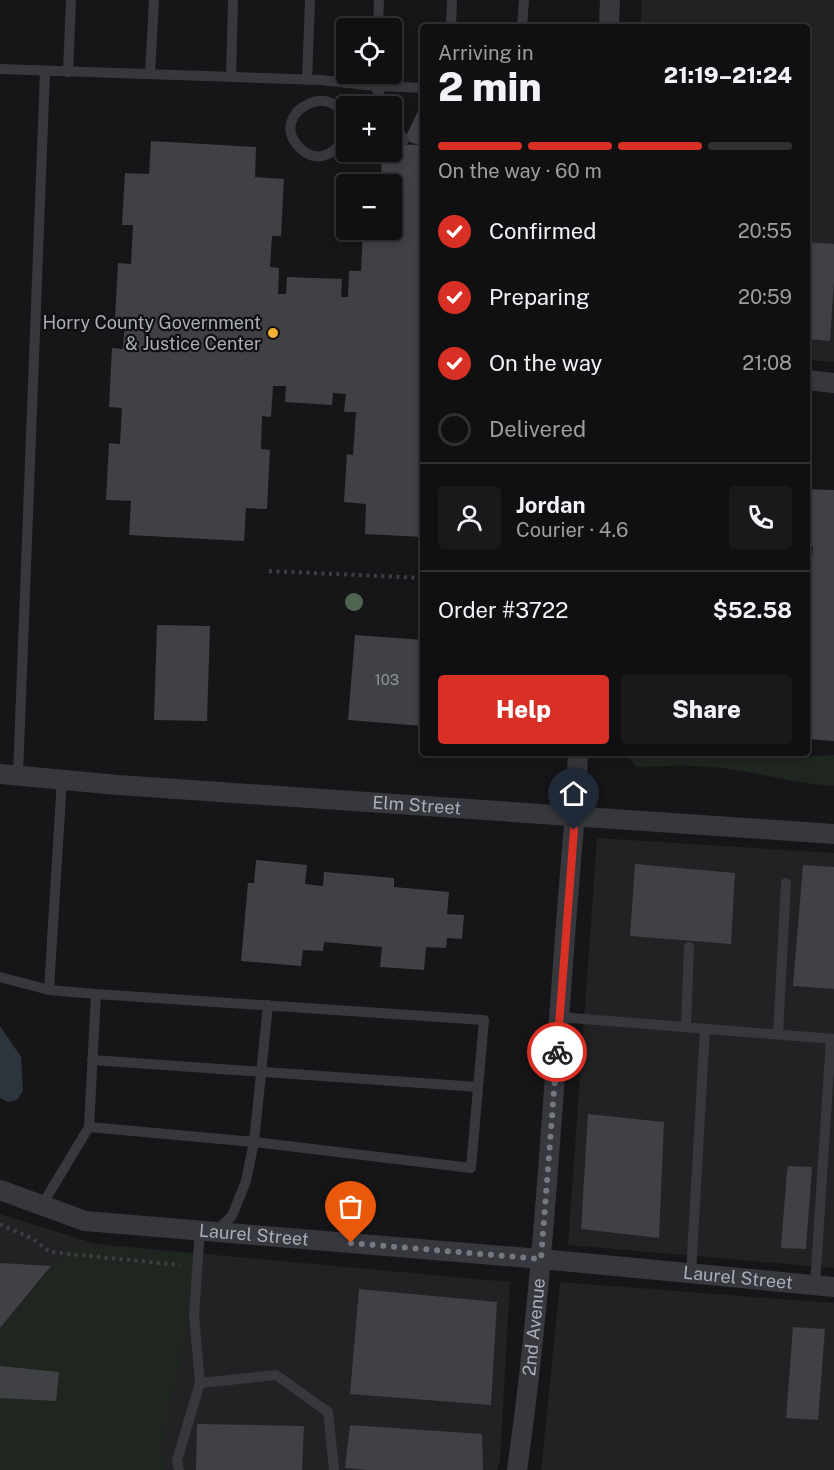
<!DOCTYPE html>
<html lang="en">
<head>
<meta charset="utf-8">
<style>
  :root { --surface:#101012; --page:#19191b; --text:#f1f3f6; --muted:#9c9d9f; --line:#303032; --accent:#d93025 }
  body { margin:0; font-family:"Public Sans",sans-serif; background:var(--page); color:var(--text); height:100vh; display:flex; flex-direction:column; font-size:22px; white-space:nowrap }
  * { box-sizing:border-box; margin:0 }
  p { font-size:20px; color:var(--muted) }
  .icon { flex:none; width:33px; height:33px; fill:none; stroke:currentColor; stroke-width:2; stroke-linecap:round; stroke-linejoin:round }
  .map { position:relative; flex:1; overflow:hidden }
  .panel { position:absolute; left:420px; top:24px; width:390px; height:732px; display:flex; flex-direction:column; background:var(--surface); border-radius:6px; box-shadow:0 3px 9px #0003,0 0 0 2px var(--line) }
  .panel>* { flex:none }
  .controls { position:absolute; left:336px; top:18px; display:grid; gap:12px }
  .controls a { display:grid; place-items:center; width:66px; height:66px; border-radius:6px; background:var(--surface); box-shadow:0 3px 9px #0003,0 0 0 2px var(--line); font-size:30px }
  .pin { position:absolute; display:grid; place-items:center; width:51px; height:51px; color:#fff; margin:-62px -26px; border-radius:50% 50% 50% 0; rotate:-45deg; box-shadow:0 0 6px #0007 }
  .pin .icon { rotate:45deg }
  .courier { position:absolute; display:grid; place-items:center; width:60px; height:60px; margin:-30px; border:4px solid #d93025; border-radius:50%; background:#fff; color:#222; box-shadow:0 2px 8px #0007 }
  .overview em { font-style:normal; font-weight:800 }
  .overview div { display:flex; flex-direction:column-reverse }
  .overview { display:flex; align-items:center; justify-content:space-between; height:102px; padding:0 18px }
  h1 { font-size:39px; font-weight:800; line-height:45px }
  .bar { display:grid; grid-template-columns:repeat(4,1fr); gap:9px 6px; align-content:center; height:72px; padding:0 18px }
  .bar i { height:8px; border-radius:4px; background:var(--line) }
  .bar .active { background:var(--accent) }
  .bar p { grid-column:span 4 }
  .line { display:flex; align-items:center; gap:15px; padding:0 18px; border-top:2px solid var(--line) }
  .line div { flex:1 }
  .round { display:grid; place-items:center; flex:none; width:63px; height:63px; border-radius:6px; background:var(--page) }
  ol { padding:0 18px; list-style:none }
  li { display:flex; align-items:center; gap:18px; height:66px }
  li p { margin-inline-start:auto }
  li .icon { padding:6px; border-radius:50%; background:var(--accent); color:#fff; stroke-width:4 }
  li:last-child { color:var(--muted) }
  li i { width:33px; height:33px; border:3px solid var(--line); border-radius:50% }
  .action { display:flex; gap:12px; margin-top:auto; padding:12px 18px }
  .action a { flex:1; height:69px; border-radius:6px; background:var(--accent); color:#fff; font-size:24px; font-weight:800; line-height:69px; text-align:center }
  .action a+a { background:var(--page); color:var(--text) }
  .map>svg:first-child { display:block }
  .built { fill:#222225 }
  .green { fill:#1e261f }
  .water { fill:#2c353c }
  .building { fill:#404145 }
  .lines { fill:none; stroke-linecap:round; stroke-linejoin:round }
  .path { stroke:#3d3f44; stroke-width:4; stroke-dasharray:3 4.5; stroke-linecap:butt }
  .service { stroke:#37383d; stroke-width:10 }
  .minor { stroke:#37383d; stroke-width:20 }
  .tree { fill:#506452 }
  .done { stroke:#757880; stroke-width:6; stroke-dasharray:0 10.8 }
  .route { stroke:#d93025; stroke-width:8 }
  .poi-dot { fill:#f2b134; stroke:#111113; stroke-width:2 }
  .labels { text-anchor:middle; stroke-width:4.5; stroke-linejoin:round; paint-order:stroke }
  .number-label { font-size:15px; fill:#8e929b }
  .poi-label { font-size:18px; fill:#a8adb8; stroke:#111113; text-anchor:end }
  .street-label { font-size:18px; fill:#a8adb8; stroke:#111113 }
</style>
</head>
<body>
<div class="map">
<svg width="834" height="1470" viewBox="0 0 834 1470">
  <rect width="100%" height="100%" fill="#161618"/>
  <path class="built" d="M642 0H834V362L807 360V27H641Z
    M597 838 834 853V1268L568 1245Z
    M0 1214 96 1244 510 1282 500 1460 497 1470H0Z
    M560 1282 834 1303V1470H541Z"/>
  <path class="green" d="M625 753H788L793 757 834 755V786C798 784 764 774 729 769 698 764 666 766 636 767Z
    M71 1245 203 1254 161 1449 165 1470H0V1398L56 1401 58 1372 0 1366V1329Z"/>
  <path class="water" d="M0 1026 21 1057 23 1091 17 1100 8 1102 0 1098Z"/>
  <path class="building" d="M423 101V537L365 534 366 504 344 502 347 454 353 455 356 412H344L346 394 333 393 332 405 285 402 286 386H273L271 417 262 416 261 449 270 450 267 509 246 508 244 541 129 535 131 501 106 500 109 443 120 444 122 408 109 407 112 348 123 349 125 318H115L118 263 131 264 133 225H122L125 173 149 174 151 141 256 147 255 177 284 179 281 236H272L270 267 279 268 278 294H286L287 277 342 279 341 297H348L349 271H361L363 233 352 232 353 230H392V184H355L356 178 381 179 382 152H392V144L419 145 404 140Z
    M807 242 834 244V281L830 341 807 339Z
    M807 489 834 490V741L807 739V570L811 571 813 547H807Z
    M157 625 210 626 207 721 154 720Z
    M355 635 423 640V726L348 720Z
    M256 860 307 865 305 884 323 886 324 872 394 878V887L449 892 447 914 464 915 462 939 447 938 446 948 426 947 424 970 380 967 382 947 324 942 323 951 303 950 301 966 241 961 248 883H254Z
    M635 864 735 873 731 944 630 936Z
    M803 865 834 867V989L793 986Z
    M588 1114 664 1122 659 1238 581 1229Z
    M789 1166 812 1167 806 1249 781 1248 787 1170Z
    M0 1263 51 1266 0 1328Z
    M359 1289 497 1302 491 1405 350 1394Z
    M793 1327 825 1329 818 1420 786 1418Z
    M0 1366 59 1372 56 1401 0 1398Z
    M197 1424 304 1426 302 1470H196Z
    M350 1425 482 1434 483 1470H368L345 1468Z"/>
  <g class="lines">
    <path class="path" d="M269 571 423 578
      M0 1224 33 1239 50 1252 180 1265"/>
    <path class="service" d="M451 27 452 0
      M522 27 524 0
      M378 28 379 0
      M0 69 321 80 375 86 423 88
      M68 72 71 0
      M150 74 154 0
      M376 74 375 86 385 106
      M231 77 233 0
      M307 80 310 0
      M392 120 404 140
      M346 130C343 72 262 113 301 149 319 166 341 151 346 131
      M18 775 45 71
      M0 977 49 990 62 779
      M49 990 96 994 484 1020 471 1168 254 1142 89 1127 96 994
      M559 1017 834 1039
      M686 1027 689 947
      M778 1034 786 883
      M92 1060 478 1087
      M42 1205 89 1127
      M200 1230 194 1315 200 1383
      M216 1231 232 1216 246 1181 254 1142 268 1005
      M691 1273 705 1029
      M815 1285 831 1039
      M179 1470 177 1460 200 1383 276 1375 328 1412 334 1470"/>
    <g class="minor">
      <path d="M609 27 610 0"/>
      <path d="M807 380 834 383"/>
      <path id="s1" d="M0 774 118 785 834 834"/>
      <path id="s2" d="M0 1190 85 1221 541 1259 834 1287"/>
      <path id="s3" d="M517 1470C548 1253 555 1033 575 815L578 753"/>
    </g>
  </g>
  <circle class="tree" cx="354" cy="602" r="9"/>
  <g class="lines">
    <path class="done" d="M351 1243 541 1259 557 1052"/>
    <path class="route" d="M557 1052 574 830"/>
  </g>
  <circle class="poi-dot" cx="273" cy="333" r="6"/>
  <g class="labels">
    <g class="number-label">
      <text x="387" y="685">103</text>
    </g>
    <g class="poi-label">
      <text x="261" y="329">Horry County Government<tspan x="261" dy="21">&amp; Justice Center</tspan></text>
    </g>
    <g class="street-label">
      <text dy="6" stroke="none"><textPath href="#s1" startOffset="418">Elm Street</textPath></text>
      <text dy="6" stroke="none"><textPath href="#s2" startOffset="260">Laurel Street</textPath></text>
      <text dy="6" stroke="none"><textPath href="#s2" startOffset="746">Laurel Street</textPath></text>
      <text dy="6" stroke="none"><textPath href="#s3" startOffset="144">2nd Avenue</textPath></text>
    </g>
  </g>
</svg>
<div class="controls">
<a><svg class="icon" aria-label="locate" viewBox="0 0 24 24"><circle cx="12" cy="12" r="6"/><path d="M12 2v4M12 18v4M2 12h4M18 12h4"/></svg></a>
<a>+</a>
<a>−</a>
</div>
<div class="pin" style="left:351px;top:1243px;background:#ea580c"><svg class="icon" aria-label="bag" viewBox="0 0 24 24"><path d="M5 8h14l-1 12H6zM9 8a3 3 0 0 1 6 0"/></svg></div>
<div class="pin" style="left:574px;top:830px;background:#1f2937"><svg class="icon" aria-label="home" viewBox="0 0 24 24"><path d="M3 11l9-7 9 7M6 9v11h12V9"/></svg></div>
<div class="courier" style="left:557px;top:1052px"><svg class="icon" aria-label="bike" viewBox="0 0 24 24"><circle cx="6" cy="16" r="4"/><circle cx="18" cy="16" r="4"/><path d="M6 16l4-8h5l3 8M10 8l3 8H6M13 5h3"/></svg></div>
<section class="panel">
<div class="overview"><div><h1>2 min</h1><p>Arriving in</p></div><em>21:19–21:24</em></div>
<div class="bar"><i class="active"></i><i class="active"></i><i class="active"></i><i></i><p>On the way · 60 m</p></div>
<ol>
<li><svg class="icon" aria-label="check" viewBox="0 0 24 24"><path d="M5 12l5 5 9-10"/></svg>Confirmed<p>20:55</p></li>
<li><svg class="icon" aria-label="check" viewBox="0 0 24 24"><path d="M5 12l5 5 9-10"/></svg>Preparing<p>20:59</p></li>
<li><svg class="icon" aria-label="check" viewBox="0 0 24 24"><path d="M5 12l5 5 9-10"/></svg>On the way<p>21:08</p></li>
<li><i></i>Delivered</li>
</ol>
<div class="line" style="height:108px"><a class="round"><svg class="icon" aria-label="person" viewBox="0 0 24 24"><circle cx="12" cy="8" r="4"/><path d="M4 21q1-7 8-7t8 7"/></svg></a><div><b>Jordan</b><p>Courier · 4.6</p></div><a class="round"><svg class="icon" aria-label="phone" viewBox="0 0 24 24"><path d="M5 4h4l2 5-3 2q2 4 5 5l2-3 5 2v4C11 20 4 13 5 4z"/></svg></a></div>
<div class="line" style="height:78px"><div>Order #3722</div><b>$52.58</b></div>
<div class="action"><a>Help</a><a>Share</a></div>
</section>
</div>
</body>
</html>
